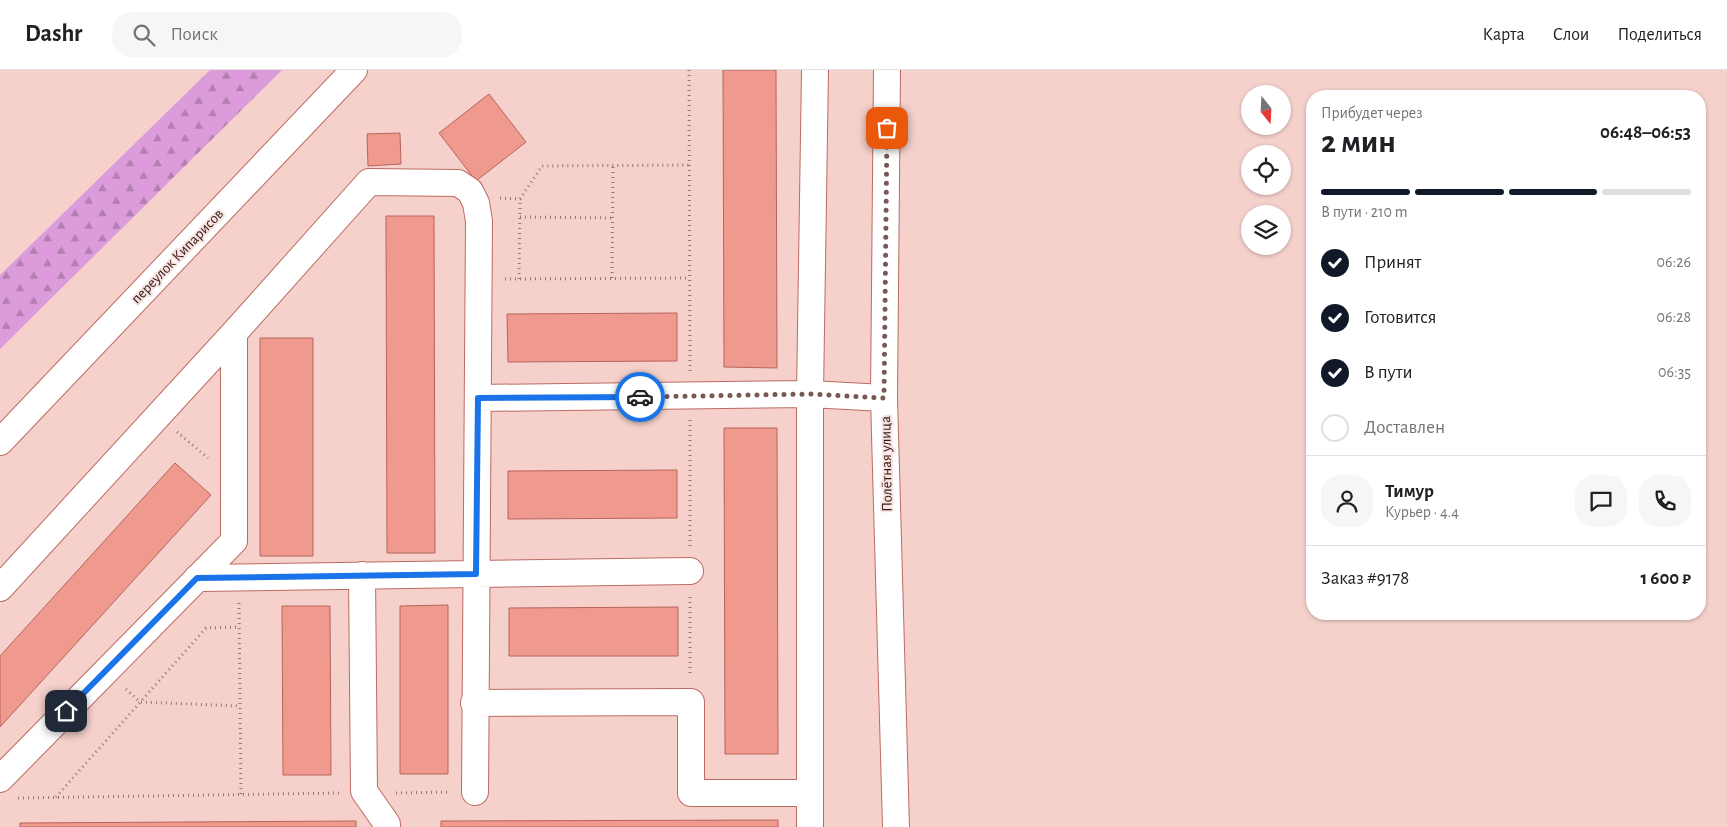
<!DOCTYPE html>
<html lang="ru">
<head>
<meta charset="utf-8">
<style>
  :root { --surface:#fff; --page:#f6f6f6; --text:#202124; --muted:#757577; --line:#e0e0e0; --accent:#111827 }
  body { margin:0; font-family:"Alegreya Sans",sans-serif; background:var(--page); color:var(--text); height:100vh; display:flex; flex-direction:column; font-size:19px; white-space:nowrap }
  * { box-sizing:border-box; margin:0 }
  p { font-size:16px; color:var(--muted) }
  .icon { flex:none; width:28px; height:28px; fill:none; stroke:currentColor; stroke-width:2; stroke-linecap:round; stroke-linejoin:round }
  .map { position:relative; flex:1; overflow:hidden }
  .panel { position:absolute; left:1306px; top:20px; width:400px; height:530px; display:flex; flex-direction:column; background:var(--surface); border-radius:20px; box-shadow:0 1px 4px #0004 }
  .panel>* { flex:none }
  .needle { width:32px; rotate:162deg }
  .buttons { position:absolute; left:1241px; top:15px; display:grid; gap:10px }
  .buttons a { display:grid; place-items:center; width:50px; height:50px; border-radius:50%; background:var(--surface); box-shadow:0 1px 4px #0004; font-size:25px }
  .pin { position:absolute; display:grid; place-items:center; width:42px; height:42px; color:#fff; margin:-21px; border-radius:10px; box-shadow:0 2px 8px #0006 }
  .courier { position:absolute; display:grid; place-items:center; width:50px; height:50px; margin:-25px; border:4px solid #1a73e8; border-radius:50%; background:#fff; color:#222; box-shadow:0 1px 6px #0007 }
  .overview em { font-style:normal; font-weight:700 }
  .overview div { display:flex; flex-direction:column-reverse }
  .overview { display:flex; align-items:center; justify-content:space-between; height:85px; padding:0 15px }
  h1 { font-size:32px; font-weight:700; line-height:38px }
  .bar { display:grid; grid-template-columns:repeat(4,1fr); gap:8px 5px; align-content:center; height:60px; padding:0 15px }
  .bar i { height:6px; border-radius:4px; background:var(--line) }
  .bar .selected { background:var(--accent) }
  .bar p { grid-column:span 4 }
  .line { display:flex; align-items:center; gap:12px; padding:0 15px; border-top:1px solid var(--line) }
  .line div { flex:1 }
  .round { display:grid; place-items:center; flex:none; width:52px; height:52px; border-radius:20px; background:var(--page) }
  ol { padding:0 15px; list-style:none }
  li { display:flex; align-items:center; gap:15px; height:55px }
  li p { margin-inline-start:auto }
  li .icon { padding:5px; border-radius:50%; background:var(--accent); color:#fff; stroke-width:4 }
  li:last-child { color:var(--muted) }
  li i { width:28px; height:28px; border:2px solid var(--line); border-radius:50% }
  header { display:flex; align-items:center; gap:30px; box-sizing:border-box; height:70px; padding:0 25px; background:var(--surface); border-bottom:1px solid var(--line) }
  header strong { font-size:24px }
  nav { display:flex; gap:28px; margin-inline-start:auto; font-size:18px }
  .search { width:350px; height:45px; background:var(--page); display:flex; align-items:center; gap:12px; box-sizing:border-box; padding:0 18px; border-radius:20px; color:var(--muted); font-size:19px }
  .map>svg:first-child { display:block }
  .forest { fill:url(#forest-firs) }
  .building { fill:#ef998f; stroke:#b5655c }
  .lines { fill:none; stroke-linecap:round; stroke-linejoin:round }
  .minor-casing { stroke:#bc6b62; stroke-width:28 }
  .path { stroke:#977571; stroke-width:3; stroke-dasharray:1 4; stroke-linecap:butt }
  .minor { stroke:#fff; stroke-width:26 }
  .done { stroke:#795753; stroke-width:5; stroke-dasharray:0 9 }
  .route { stroke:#1a73e8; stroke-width:6 }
  .labels { text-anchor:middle; stroke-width:4; stroke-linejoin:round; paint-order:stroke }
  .street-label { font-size:15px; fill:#351512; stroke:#f6e3e1 }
</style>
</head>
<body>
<header>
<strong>Dashr</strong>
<div class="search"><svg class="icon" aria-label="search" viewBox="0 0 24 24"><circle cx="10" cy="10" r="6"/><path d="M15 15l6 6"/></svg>Поиск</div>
<nav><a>Карта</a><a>Слои</a><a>Поделиться</a></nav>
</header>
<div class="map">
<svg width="1727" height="757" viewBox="0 0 1727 757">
  <defs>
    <pattern id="forest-firs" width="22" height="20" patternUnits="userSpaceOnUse" patternTransform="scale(1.25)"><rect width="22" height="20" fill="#dc9cdb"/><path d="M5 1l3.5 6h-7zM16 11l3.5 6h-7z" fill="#b37eb0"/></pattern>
  </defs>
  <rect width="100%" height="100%" fill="#f6d1cc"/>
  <path class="forest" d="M210 0H282L0 279V205Z"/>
  <path class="building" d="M723 0H776L777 298 724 297Z
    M489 24 526 72 476 111 439 63Z
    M400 63 401 94 368 96 367 64Z
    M386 146H434L435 483H387Z
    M677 243V291L508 292 507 244Z
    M260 268H313V486H260Z
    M724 358H777L778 684H725Z
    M175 393 211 425 0 657V586Z
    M677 400V448L508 449V401Z
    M448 535V704H400V536Z
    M282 536H330L331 705H283Z
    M678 537V586H509V538Z
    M778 750V757H441V751Z
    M356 751V757H20V753Z"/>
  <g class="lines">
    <defs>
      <path id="minor" d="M887 0 884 328 896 757
        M478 328 810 324 884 328
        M0 372 354 0
        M362 505 364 721 387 754V757
        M197 508 690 501
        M0 518 234 263 369 112 458 113 470 121 476 133 479 151 475 722
        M474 633 691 632V723H810
        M0 709 234 471V263
        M810 757V324L815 0"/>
    </defs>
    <use href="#minor" class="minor-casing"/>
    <path class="path" d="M689 0 690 301
      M500 128 520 129 542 96 689 95
      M520 147 613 148
      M612 208 613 96
      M505 209 690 208
      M519 209 520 129
      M690 350V476
      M177 362 208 388
      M690 527V606
      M239 533 241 725
      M126 619 140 632 240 636
      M396 723 449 722
      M56 727 206 558 240 557
      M18 728 339 723"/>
    <use href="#minor" class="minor"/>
  </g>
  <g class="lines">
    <path class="done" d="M640 327 810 324 884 328 887 58"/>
    <path class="route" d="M66 641 197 508 476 504 478 328 640 327"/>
  </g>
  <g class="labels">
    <g class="street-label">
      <text transform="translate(177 186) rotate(-46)" y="5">переулок Кипарисов</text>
      <text transform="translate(886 394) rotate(-91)" y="5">Полётная улица</text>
    </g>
  </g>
</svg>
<div class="buttons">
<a><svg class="needle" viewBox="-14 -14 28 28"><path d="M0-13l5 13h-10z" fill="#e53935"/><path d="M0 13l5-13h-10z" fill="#757577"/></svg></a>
<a><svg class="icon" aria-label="locate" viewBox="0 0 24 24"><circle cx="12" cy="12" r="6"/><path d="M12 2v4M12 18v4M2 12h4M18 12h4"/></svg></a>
<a><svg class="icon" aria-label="layers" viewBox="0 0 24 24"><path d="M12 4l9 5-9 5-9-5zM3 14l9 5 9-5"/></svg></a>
</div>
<div class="pin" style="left:887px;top:58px;background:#ea580c"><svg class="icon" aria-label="bag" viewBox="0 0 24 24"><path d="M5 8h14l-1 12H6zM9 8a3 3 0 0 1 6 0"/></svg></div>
<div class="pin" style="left:66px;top:641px;background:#1f2937"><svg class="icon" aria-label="home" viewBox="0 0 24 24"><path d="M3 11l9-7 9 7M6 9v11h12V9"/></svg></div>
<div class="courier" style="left:640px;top:327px"><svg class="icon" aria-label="car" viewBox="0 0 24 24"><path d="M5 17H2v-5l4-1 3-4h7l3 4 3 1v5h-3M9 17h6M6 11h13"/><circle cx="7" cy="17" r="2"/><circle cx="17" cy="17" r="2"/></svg></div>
<section class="panel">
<div class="overview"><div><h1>2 мин</h1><p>Прибудет через</p></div><em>06:48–06:53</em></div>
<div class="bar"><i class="selected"></i><i class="selected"></i><i class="selected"></i><i></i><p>В пути · 210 m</p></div>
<ol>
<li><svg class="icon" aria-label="check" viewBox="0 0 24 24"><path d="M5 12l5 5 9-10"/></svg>Принят<p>06:26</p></li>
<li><svg class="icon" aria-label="check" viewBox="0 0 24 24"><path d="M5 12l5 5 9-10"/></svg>Готовится<p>06:28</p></li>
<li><svg class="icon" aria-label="check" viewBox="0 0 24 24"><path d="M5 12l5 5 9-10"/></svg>В пути<p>06:35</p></li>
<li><i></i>Доставлен</li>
</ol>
<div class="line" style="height:90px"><a class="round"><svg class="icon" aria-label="person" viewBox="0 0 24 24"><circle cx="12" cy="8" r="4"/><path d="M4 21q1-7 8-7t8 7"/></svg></a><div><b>Тимур</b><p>Курьер · 4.4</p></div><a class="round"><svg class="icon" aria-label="chat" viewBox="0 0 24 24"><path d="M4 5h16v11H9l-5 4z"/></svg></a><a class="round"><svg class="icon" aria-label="phone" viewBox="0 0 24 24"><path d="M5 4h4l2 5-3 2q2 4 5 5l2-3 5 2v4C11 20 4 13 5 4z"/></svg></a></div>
<div class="line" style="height:65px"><div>Заказ #9178</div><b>1 600 ₽</b></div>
</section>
</div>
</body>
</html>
